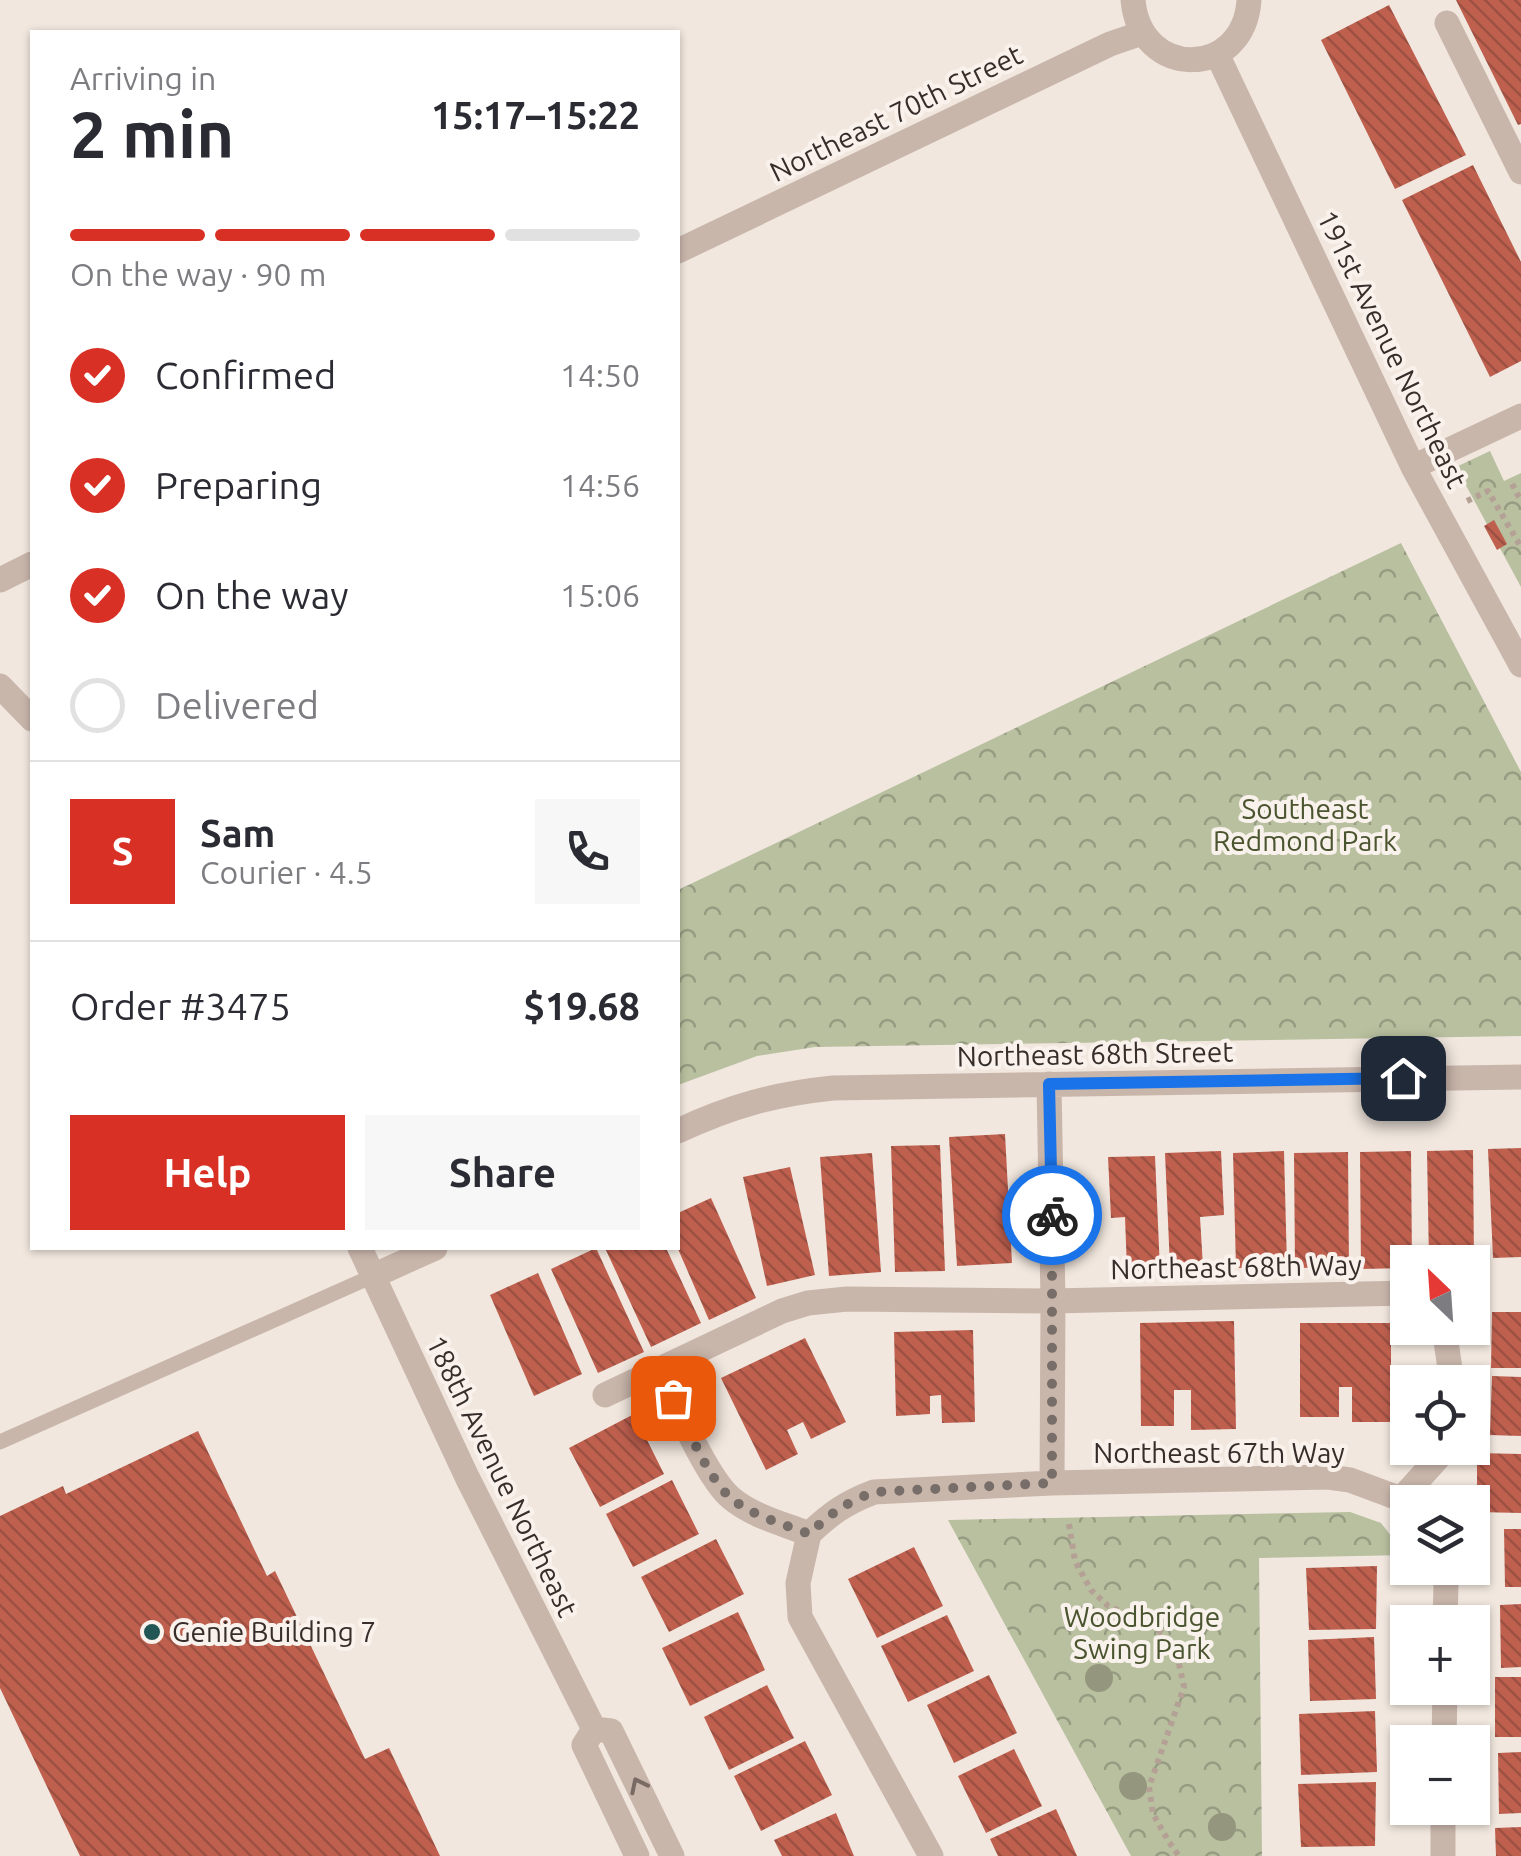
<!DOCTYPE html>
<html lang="en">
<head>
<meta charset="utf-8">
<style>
  :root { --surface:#fff; --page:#f7f7f7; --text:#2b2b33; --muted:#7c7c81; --line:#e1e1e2; --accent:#d93025 }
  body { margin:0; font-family:Ubuntu,sans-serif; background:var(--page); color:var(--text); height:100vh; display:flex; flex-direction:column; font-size:38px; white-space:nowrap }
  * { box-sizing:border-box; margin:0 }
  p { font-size:32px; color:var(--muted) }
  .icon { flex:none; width:55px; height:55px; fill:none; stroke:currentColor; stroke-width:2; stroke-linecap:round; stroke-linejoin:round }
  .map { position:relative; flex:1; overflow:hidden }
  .drawer { position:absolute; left:30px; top:30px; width:650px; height:1220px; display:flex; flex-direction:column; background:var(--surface); border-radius:0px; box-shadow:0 2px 8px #0004 }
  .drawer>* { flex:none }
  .needle { width:65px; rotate:335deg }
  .controls { position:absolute; left:1390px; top:1245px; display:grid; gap:20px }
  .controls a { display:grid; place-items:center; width:100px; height:100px; border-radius:0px; background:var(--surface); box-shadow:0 2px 8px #0004; font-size:50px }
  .pin { position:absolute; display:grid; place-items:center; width:85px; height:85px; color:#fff; margin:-42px; border-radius:20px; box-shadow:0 5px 15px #0006 }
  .courier { position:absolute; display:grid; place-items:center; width:100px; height:100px; margin:-50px; border:8px solid #1a73e8; border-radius:50%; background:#fff; color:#222; box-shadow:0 2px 12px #0007 }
  .summary em { font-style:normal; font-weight:700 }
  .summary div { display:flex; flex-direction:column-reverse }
  .summary { display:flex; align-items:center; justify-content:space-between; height:170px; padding:0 40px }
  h1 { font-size:65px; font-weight:700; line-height:75px }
  .bar { display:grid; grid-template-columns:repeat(4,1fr); gap:15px 10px; align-content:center; height:120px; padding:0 40px }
  .bar i { height:12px; border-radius:8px; background:var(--line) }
  .bar .on { background:var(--accent) }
  .bar p { grid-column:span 4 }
  .line { display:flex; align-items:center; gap:25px; padding:0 40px; border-top:2px solid var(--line) }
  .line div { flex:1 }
  .round { display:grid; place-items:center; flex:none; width:105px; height:105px; border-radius:0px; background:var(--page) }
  ol { padding:0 40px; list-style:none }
  li { display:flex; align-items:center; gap:30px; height:110px }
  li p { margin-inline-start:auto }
  li .icon { padding:10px; border-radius:50%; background:var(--accent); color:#fff; stroke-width:4 }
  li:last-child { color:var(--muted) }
  li i { width:55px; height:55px; border:5px solid var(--line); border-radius:50% }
  .action { display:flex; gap:20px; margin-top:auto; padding:20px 40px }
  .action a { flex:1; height:115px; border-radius:0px; background:var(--accent); color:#fff; font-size:40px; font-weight:700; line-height:115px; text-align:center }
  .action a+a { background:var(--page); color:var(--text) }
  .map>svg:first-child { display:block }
  .park { fill:url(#park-crowns) }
  .building { fill:url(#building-back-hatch) }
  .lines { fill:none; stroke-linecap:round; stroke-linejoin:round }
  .path { stroke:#b5a095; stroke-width:6; stroke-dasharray:5 5; stroke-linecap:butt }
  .service { stroke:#c9b6ab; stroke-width:15 }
  .minor { stroke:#c9b6ab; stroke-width:25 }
  .tertiary { stroke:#c9b6ab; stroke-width:25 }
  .tree { fill:#95967e }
  .oneway { stroke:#796b64 }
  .done { stroke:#786e69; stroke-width:10; stroke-dasharray:0 18 }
  .route { stroke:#1a73e8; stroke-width:12 }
  .poi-dot { fill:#215655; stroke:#f9f1eb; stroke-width:4 }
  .labels { text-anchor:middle; stroke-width:8; stroke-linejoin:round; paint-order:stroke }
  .street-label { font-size:28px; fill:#372d2a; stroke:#f9f1eb }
  .park-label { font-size:28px; fill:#4a542f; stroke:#f9f1eb }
  .poi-label { font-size:28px; fill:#372d2a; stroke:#f9f1eb; text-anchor:start }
</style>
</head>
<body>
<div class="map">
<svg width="1521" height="1856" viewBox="0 0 1521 1856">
  <defs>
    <pattern id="park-crowns" width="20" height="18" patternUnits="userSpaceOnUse" patternTransform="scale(2.5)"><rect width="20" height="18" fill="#b8c09f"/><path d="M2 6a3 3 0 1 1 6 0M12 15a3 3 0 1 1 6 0" fill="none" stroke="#969c82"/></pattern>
    <pattern id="building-back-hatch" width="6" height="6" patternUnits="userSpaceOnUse" patternTransform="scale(2.5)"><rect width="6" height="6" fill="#bf604f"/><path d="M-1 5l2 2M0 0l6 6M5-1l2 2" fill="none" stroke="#9c5042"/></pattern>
  </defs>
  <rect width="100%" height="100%" fill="#f1e7de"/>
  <path class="park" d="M1490 451 1504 481 1521 473V587L1456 467Z
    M1401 543 1521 772V1036L815 1047 757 1056 678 1085V890Z
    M1350 1512 1381 1523 1406 1555 1259 1558 1262 1856H1131L948 1520Z"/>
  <path class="building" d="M1456 0H1521V124L1518 125Z
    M1389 5 1466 155 1395 189 1321 40Z
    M1473 165 1521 262V361L1490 377 1402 200Z
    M1494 520 1507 544 1497 550 1484 526Z
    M1005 1134 1012 1263 957 1266 949 1137Z
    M940 1145 945 1271 895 1272 891 1146Z
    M1521 1148V1257L1493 1258 1488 1149Z
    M1473 1150 1474 1262H1429L1427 1151Z
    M1221 1151 1224 1215 1200 1217 1203 1267H1170L1165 1153Z
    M1284 1151 1287 1267 1236 1268 1233 1153Z
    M1411 1151 1412 1262H1408V1268L1361 1269 1360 1152Z
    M1348 1152 1349 1267 1295 1268 1294 1153Z
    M872 1153 881 1272 829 1276 820 1157Z
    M1155 1156 1160 1270 1127 1271 1125 1217 1111 1218 1108 1157Z
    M790 1167 815 1275 767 1286 743 1177Z
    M711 1198 756 1298 709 1320 678 1249V1213Z
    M596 1248 644 1352 598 1373 551 1269Z
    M605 1248H666L701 1323 651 1347Z
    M538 1273 582 1374 534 1396 490 1295Z
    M1492 1312H1521V1368H1491Z
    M1234 1321 1236 1429 1191 1430V1390H1174V1426H1141L1140 1323Z
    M1300 1323H1391V1422H1352V1387H1339V1417H1300Z
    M973 1330 975 1422 942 1423 941 1395 930 1396V1414L896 1416 894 1332Z
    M805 1338 846 1422 811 1439 803 1422 787 1430 798 1454 766 1470 721 1378Z
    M1492 1376 1521 1377V1436L1490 1435Z
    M634 1414 664 1474 600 1507 569 1448Z
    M198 1431 267 1576 275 1571 365 1759 389 1748 440 1856H80L0 1688V1516L63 1486 66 1494Z
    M1477 1453 1521 1454V1513L1477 1512Z
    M672 1480 699 1534 633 1567 606 1514Z
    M1504 1529H1521V1587H1505Z
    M716 1539 744 1594 669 1632 641 1577Z
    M914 1547 943 1606 877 1638 848 1579Z
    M1377 1566 1376 1629 1309 1630 1306 1568Z
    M1521 1604V1667L1501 1668 1500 1605Z
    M738 1612 765 1670 690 1706 662 1648Z
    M947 1615 974 1671 908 1702 881 1646Z
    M1374 1637 1376 1699 1310 1701 1308 1640Z
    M989 1675 1017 1733 954 1763 927 1705Z
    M1495 1677H1521V1737H1495Z
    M767 1685 794 1738 729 1770 704 1717Z
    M1375 1711 1377 1772 1301 1775 1299 1714Z
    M805 1741 832 1795 761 1831 734 1776Z
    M1014 1749 1042 1806 986 1833 958 1776Z
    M1521 1752V1813L1499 1814 1498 1753Z
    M1376 1782 1375 1846 1301 1847 1298 1784Z
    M1056 1809 1077 1856H998L990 1839Z
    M836 1813 854 1856H782L774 1840Z
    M1521 1827V1856H1496L1495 1828Z"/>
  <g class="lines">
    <path class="path" d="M1512 484 1521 501
      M1467 501 1488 491 1521 547
      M1069 1524 1075 1561 1091 1590 1108 1606 1144 1620 1163 1634 1178 1659 1184 1687 1149 1787 1153 1814 1169 1842 1179 1856"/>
    <path class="service" d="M0 1442 373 1276"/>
    <path class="minor" d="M1133 0C1140 80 1244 79 1249 0
      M1447 23 1521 172
      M1217 54 1413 467 1521 665
      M678 251 1110 44 1142 33
      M1413 467 1521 416
      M0 580 32 564
      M1049 1084 1053 1301 1052 1483
      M678 1131C731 1106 775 1094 833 1088L1521 1077
      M373 1276 435 1248
      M1444 1328 1452 1382
      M659 1370C675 1402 706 1477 731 1498 752 1516 784 1524 809 1534
      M605 1395 782 1311 808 1303 847 1299 1053 1301 1408 1293
      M1401 1499 1447 1448
      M809 1534C830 1514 845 1503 874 1492L1052 1483 1328 1477 1350 1480 1401 1499
      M809 1534 798 1583 800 1617 931 1856
      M1441 1568 1446 1584 1445 1622
      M1444 1742 1445 1688
      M1443 1856V1808"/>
    <path class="tertiary" d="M0 686 32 719
      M360 1248 467 1477 594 1729
      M594 1729 611 1731 672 1856
      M594 1729 584 1745 637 1856"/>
  </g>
  <g class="tree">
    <circle cx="1099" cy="1678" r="14"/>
    <circle cx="1133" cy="1786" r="14"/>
    <circle cx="1222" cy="1827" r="14"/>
  </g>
  <defs><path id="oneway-chevron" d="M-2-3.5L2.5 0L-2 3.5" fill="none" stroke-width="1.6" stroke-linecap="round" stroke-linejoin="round" transform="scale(2.5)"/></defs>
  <use class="oneway" href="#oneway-chevron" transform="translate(638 1785) rotate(-116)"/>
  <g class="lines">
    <path class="done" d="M673 1398C687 1426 708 1479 731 1498 752 1516 784 1524 809 1534 830 1514 845 1503 874 1492L1052 1483V1215"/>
    <path class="route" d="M1052 1215 1049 1084 1403 1078"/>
  </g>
  <circle class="poi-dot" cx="152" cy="1632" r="10"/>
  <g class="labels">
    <g class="street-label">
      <text transform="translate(896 113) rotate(-26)" y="10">Northeast 70th Street</text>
      <text transform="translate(1392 349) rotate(64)" y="10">191st Avenue Northeast</text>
      <text transform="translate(1095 1054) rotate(-1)" y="10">Northeast 68th Street</text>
      <text transform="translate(1236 1267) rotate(-1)" y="10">Northeast 68th Way</text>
      <text x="1219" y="1463">Northeast 67th Way</text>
      <text transform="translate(502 1476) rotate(64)" y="10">188th Avenue Northeast</text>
    </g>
    <g class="park-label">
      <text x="1305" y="819">Southeast<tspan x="1305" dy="32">Redmond Park</tspan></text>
      <text x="1142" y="1627">Woodbridge<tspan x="1142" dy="32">Swing Park</tspan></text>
    </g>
    <g class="poi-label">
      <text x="172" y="1642">Genie Building 7</text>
    </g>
  </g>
</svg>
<div class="controls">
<a><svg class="needle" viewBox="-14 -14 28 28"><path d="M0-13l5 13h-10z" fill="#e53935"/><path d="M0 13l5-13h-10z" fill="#7c7c81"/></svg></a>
<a><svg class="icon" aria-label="locate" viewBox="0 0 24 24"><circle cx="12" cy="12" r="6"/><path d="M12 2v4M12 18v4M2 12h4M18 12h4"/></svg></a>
<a><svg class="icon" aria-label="layers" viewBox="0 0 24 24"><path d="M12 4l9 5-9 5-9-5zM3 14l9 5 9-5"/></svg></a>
<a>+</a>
<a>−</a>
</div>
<div class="pin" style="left:673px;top:1398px;background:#ea580c"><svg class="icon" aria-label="bag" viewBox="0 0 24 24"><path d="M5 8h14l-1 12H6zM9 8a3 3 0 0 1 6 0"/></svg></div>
<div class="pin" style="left:1403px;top:1078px;background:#1f2937"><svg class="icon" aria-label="home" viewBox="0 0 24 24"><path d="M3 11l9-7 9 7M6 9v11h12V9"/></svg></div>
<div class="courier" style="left:1052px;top:1215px"><svg class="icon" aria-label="bike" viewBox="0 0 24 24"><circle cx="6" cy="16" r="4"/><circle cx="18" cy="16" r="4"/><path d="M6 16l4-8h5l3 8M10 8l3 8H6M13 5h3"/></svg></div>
<section class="drawer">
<div class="summary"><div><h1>2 min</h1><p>Arriving in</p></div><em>15:17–15:22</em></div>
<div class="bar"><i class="on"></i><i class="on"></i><i class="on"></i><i></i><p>On the way · 90 m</p></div>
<ol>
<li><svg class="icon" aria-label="check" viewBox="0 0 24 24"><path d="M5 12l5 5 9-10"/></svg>Confirmed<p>14:50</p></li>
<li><svg class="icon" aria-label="check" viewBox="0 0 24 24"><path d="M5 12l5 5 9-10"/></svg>Preparing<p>14:56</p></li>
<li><svg class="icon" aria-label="check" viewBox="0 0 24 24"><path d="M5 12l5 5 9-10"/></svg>On the way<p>15:06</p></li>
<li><i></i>Delivered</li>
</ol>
<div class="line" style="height:180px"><b class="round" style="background:var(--accent);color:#fff">S</b><div><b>Sam</b><p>Courier · 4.5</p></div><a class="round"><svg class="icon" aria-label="phone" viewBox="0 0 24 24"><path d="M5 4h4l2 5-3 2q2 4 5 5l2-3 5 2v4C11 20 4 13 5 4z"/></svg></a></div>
<div class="line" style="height:130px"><div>Order #3475</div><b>$19.68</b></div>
<div class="action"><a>Help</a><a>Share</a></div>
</section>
</div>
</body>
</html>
